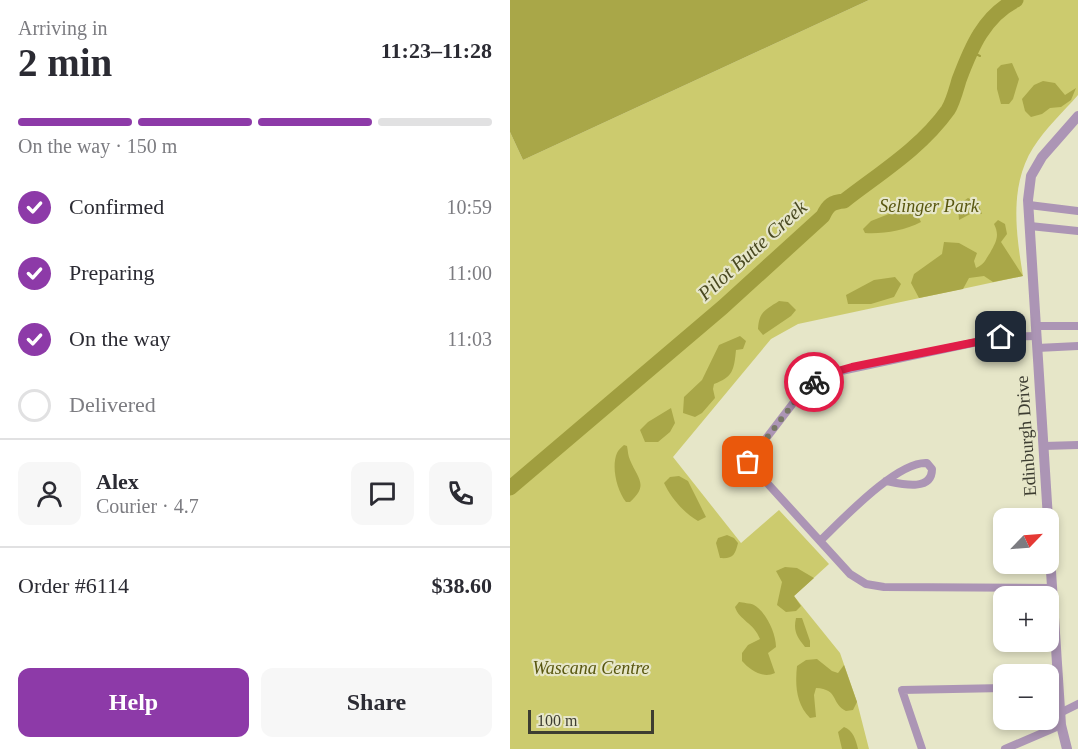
<!DOCTYPE html>
<html lang="en">
<head>
<meta charset="utf-8">
<style>
  :root { --surface:#fff; --page:#f7f7f7; --text:#2b2b33; --muted:#7c7c81; --line:#e1e1e2; --accent:#8d3aa8 }
  body { margin:0; font-family:"Times New Roman",serif; background:var(--page); color:var(--text); height:100vh; display:flex; flex-direction:column; font-size:22px; white-space:nowrap }
  * { box-sizing:border-box; margin:0 }
  p { font-size:20px; color:var(--muted) }
  .icon { flex:none; width:33px; height:33px; fill:none; stroke:currentColor; stroke-width:2; stroke-linecap:round; stroke-linejoin:round }
  .map { position:relative; flex:1; overflow:hidden }
  .panel { display:flex; flex-direction:column; background:var(--surface); width:510px }
  .panel>* { flex:none }
  .needle { width:39px; rotate:65deg }
  .tools { position:absolute; left:483px; top:508px; display:grid; gap:12px }
  .tools a { display:grid; place-items:center; width:66px; height:66px; border-radius:12px; background:var(--surface); box-shadow:0 3px 9px #0003; font-size:30px }
  .scale { position:absolute; left:18px; bottom:15px; width:126px; box-sizing:border-box; padding-left:6px; border:3px solid #3d3d31; border-top:0; font-size:16px; line-height:21px; white-space:nowrap; color:#3d3d31; -webkit-text-stroke:4px #e6e6c8; paint-order:stroke }
  .pin { position:absolute; display:grid; place-items:center; width:51px; height:51px; color:#fff; margin:-26px; border-radius:12px; box-shadow:0 3px 9px #0006 }
  .courier { position:absolute; display:grid; place-items:center; width:60px; height:60px; margin:-30px; border:4px solid #e11d48; border-radius:50%; background:#fff; color:#222; box-shadow:0 2px 8px #0007 }
  .summary em { font-style:normal; font-weight:800 }
  .summary div { display:flex; flex-direction:column-reverse }
  .summary { display:flex; align-items:center; justify-content:space-between; height:102px; padding:0 18px }
  h1 { font-size:39px; font-weight:800; line-height:45px }
  .bar { display:grid; grid-template-columns:repeat(4,1fr); gap:9px 6px; align-content:center; height:72px; padding:0 18px }
  .bar i { height:8px; border-radius:4px; background:var(--line) }
  .bar .on { background:var(--accent) }
  .bar p { grid-column:span 4 }
  .line { display:flex; align-items:center; gap:15px; padding:0 18px; border-top:2px solid var(--line) }
  .line div { flex:1 }
  .round { display:grid; place-items:center; flex:none; width:63px; height:63px; border-radius:12px; background:var(--page) }
  ol { padding:0 18px; list-style:none }
  li { display:flex; align-items:center; gap:18px; height:66px }
  li p { margin-inline-start:auto }
  li .icon { padding:6px; border-radius:50%; background:var(--accent); color:#fff; stroke-width:4 }
  li:last-child { color:var(--muted) }
  li i { width:33px; height:33px; border:3px solid var(--line); border-radius:50% }
  .action { display:flex; gap:12px; margin-top:auto; padding:12px 18px }
  .action a { flex:1; height:69px; border-radius:12px; background:var(--accent); color:#fff; font-size:24px; font-weight:800; line-height:69px; text-align:center }
  .action a+a { background:var(--page); color:var(--text) }
  main { display:flex; flex:1; min-height:0 }
  .map>svg:first-child { display:block }
  .green { fill:#cccb6e }
  .forest { fill:#a9a748 }
  .lines { fill:none; stroke-linecap:round; stroke-linejoin:round }
  .stream { stroke:#a09e3f; stroke-width:2 }
  .river { stroke:#a09e3f; stroke-width:15 }
  .minor { stroke:#ac95b5; stroke-width:8 }
  .tertiary { stroke:#ac95b5; stroke-width:10 }
  .done { stroke:#787866; stroke-width:6; stroke-dasharray:0 10.8 }
  .route { stroke:#e11d48; stroke-width:8 }
  .labels { text-anchor:middle; stroke-width:4.5; stroke-linejoin:round; paint-order:stroke }
  .park-label { font-size:18px; font-style:italic; fill:#58560f; stroke:#e6e6c8 }
  .street-label { font-size:18px; fill:#3d3d31; stroke:#e6e6c8 }
  .water-label { font-size:20px; font-style:italic; fill:#494921; stroke:#e6e6c8 }
</style>
</head>
<body>
<main>
<section class="panel">
<div class="summary"><div><h1>2 min</h1><p>Arriving in</p></div><em>11:23–11:28</em></div>
<div class="bar"><i class="on"></i><i class="on"></i><i class="on"></i><i></i><p>On the way · 150 m</p></div>
<ol>
<li><svg class="icon" aria-label="check" viewBox="0 0 24 24"><path d="M5 12l5 5 9-10"/></svg>Confirmed<p>10:59</p></li>
<li><svg class="icon" aria-label="check" viewBox="0 0 24 24"><path d="M5 12l5 5 9-10"/></svg>Preparing<p>11:00</p></li>
<li><svg class="icon" aria-label="check" viewBox="0 0 24 24"><path d="M5 12l5 5 9-10"/></svg>On the way<p>11:03</p></li>
<li><i></i>Delivered</li>
</ol>
<div class="line" style="height:108px"><a class="round"><svg class="icon" aria-label="person" viewBox="0 0 24 24"><circle cx="12" cy="8" r="4"/><path d="M4 21q1-7 8-7t8 7"/></svg></a><div><b>Alex</b><p>Courier · 4.7</p></div><a class="round"><svg class="icon" aria-label="chat" viewBox="0 0 24 24"><path d="M4 5h16v11H9l-5 4z"/></svg></a><a class="round"><svg class="icon" aria-label="phone" viewBox="0 0 24 24"><path d="M5 4h4l2 5-3 2q2 4 5 5l2-3 5 2v4C11 20 4 13 5 4z"/></svg></a></div>
<div class="line" style="height:78px"><div>Order #6114</div><b>$38.60</b></div>
<div class="action"><a>Help</a><a>Share</a></div>
</section>
<div class="map">
<svg width="568" height="749" viewBox="0 0 568 749">
  <rect width="100%" height="100%" fill="#e6e6c8"/>
  <path class="green" d="M359 0H568V95C553 112 535 129 523 148 499 186 506 234 513 276L288 324 261 339 163 457 231 543 269 510 319 564 284 596 330 653 347 702 359 749H0V132L13 160Z"/>
  <path class="forest" d="M0 0H359L13 160 0 132Z
    M502 63 509 79 503 99 499 104H491L487 89V69L491 65Z
    M533 81 545 83 555 95 566 88 561 100 551 107 540 108 532 114 521 117 515 111 512 99 524 85Z
    M458 198 468 203 472 214 462 213 449 220C448 210 449 204 458 198Z
    M389 210 407 214 411 222C394 231 373 234 355 233L353 229 361 221Z
    M488 220 495 224 497 234 491 242 513 276 483 282 474 276 459 278 453 289 409 298 401 283 404 274 432 254 434 242 449 243 467 253 464 261 466 268C475 264 475 260 480 253 486 242 490 236 484 224Z
    M385 277 391 284 384 297 361 304H338L336 295 364 280Z
    M269 301 278 302 286 310 281 316 253 335 248 329C249 312 255 310 269 301Z
    M230 336 236 341 233 349 226 350C224 370 223 377 204 384L203 389 205 398 192 413 185 417 173 413 174 397 192 380 209 345Z
    M161 408 165 423 160 432 148 442H135L130 430 138 422Z
    M114 445 117 446C118 451 118 456 120 460 128 479 139 485 120 502H116C107 491 101 467 107 453 108 450 111 448 114 445Z
    M169 476 178 481 196 517 188 521C174 513 161 498 154 483L160 477Z
    M217 535 224 538 228 543C225 555 223 559 210 558L206 543 208 538Z
    M275 567 287 568 304 578 284 596 291 606 286 611 276 612 267 605 272 582 266 571Z
    M229 602C233 603 240 603 244 605 256 612 266 633 266 647L258 653 265 673C253 679 240 670 232 661V653L238 645 250 639C244 623 229 620 225 607Z
    M286 618H292L300 641V647H295C287 637 283 631 286 618Z
    M307 659 322 671 328 673 334 665 347 702 343 710 336 711C321 704 329 689 306 688L304 695 306 717 300 718C286 704 285 685 287 666L296 660Z
    M334 727C343 730 346 740 348 749H332L328 732Z"/>
  <g class="lines">
    <path class="stream" d="M460 57 466 54 470 56"/>
    <path class="river" d="M0 488 213 307 313 216C318 205 322 202 334 201 370 173 411 148 438 110 443 102 446 90 449 80 461 48 474 16 506 0"/>
    <path class="minor" d="M519 205 568 211
      M520 226 568 231
      M526 326H568
      M527 336 491 337 317 374 297 385 238 462 340 574 356 584 374 587 542 588
      M527 348 568 346
      M534 446 568 445
      M310 541C332 520 387 461 417 463L422 469C422 492 391 484 376 481
      M550 713 568 704
      M412 749 392 690 494 688
      M495 749 551 725"/>
    <path class="tertiary" d="M538 519 518 200 521 176 532 157 568 116
      M538 525 551 725 557 749"/>
  </g>
  <g class="lines">
    <path class="done" d="M238 462 297 386 304 382"/>
    <path class="route" d="M304 382 317 374 342 367 491 337"/>
  </g>
  <g class="labels">
    <g class="park-label">
      <text x="419" y="212">Selinger Park</text>
      <text x="81" y="674">Wascana Centre</text>
    </g>
    <g class="street-label">
      <text transform="translate(516 436) rotate(-94)" y="6">Edinburgh Drive</text>
    </g>
    <g class="water-label">
      <text transform="translate(242 250) rotate(-42)" y="7">Pilot Butte Creek</text>
    </g>
  </g>
</svg>
<div class="tools">
<a><svg class="needle" viewBox="-14 -14 28 28"><path d="M0-13l5 13h-10z" fill="#e53935"/><path d="M0 13l5-13h-10z" fill="#7c7c81"/></svg></a>
<a>+</a>
<a>−</a>
</div>
<div class="scale">100 m</div>
<div class="pin" style="left:238px;top:462px;background:#ea580c"><svg class="icon" aria-label="bag" viewBox="0 0 24 24"><path d="M5 8h14l-1 12H6zM9 8a3 3 0 0 1 6 0"/></svg></div>
<div class="pin" style="left:491px;top:337px;background:#1f2937"><svg class="icon" aria-label="home" viewBox="0 0 24 24"><path d="M3 11l9-7 9 7M6 9v11h12V9"/></svg></div>
<div class="courier" style="left:304px;top:382px"><svg class="icon" aria-label="bike" viewBox="0 0 24 24"><circle cx="6" cy="16" r="4"/><circle cx="18" cy="16" r="4"/><path d="M6 16l4-8h5l3 8M10 8l3 8H6M13 5h3"/></svg></div>
</div>
</main>
</body>
</html>
